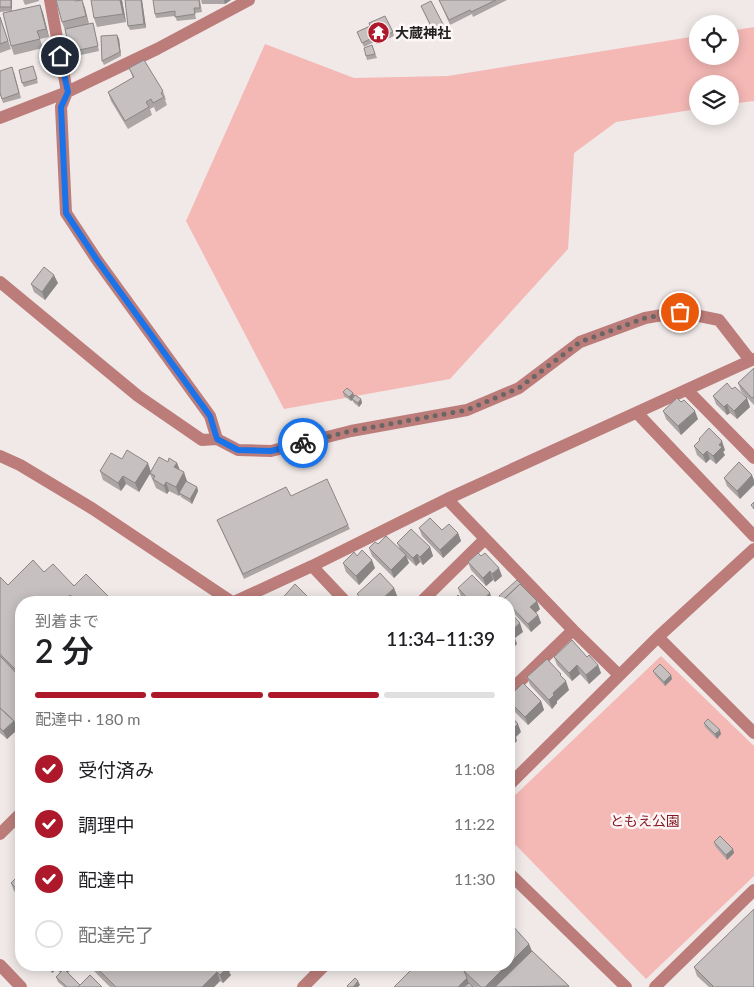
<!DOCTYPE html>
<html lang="ja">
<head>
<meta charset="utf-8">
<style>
  :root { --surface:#fff; --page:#f6f6f6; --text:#202124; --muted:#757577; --line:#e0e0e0; --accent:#ad192b }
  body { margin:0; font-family:Lato,"Noto Sans JP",sans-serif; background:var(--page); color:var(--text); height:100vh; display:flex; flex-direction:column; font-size:19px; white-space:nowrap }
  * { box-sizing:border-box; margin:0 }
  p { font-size:16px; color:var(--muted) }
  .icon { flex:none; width:28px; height:28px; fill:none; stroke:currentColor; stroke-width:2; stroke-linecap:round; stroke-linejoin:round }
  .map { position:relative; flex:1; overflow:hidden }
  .side { position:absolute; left:15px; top:596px; width:500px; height:375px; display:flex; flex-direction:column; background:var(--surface); border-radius:20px; box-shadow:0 2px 12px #0003 }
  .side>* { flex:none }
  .tools { position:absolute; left:689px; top:15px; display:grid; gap:10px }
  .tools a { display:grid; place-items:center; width:50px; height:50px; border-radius:50%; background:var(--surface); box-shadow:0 2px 12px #0003; font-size:25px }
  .pin { position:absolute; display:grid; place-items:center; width:42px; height:42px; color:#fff; margin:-21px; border:2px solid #fff; border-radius:50%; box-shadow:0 1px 5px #0007 }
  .courier { position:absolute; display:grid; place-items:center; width:50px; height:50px; margin:-25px; border:4px solid #1a73e8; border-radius:50%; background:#fff; color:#222; box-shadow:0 1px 6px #0007 }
  .overview em { font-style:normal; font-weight:600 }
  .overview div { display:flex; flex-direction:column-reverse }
  .overview { display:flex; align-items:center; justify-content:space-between; height:85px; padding:0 20px }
  h1 { font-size:32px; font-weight:600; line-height:38px }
  .bar { display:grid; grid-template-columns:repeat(4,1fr); gap:8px 5px; align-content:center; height:60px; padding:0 20px }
  .bar i { height:6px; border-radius:4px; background:var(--line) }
  .bar .active { background:var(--accent) }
  .bar p { grid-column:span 4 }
  ol { padding:0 20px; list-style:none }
  li { display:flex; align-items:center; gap:15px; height:55px }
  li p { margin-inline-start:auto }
  li .icon { padding:5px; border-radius:50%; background:var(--accent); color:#fff; stroke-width:4 }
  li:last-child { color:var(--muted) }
  li i { width:28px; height:28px; border:2px solid var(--line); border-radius:50% }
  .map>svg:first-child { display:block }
  .green { fill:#f4b8b5 }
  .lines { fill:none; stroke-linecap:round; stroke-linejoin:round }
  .minor { stroke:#bc7d7a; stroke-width:12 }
  .wall { fill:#aba5a5 }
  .shaded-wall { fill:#8b8686 }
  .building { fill:#c7c0c0; stroke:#8b8686 }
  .done { stroke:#6a6666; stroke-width:5; stroke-dasharray:0 9 }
  .route { stroke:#1a73e8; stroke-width:6 }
  .labels { text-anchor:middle; stroke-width:5; stroke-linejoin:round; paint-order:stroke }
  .poi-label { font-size:14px; font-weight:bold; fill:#222020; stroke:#fdf6f6; text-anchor:start }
  .park-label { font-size:14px; fill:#881923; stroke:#fdf6f6 }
</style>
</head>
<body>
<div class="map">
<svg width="754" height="987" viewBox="0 0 754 987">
  <rect width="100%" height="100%" fill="#f0e9e8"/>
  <path class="green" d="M754 27V101L730 104V84H698L697 109 616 122 574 153 568 249 450 379 284 409 186 221 265 44 354 78 448 76 697 36 698 56H730V31Z
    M661 656 754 746V876L646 979 509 838V801Z"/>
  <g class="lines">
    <path class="minor" d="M50 0 67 92 61 107 66 213 97 260 210 416 217 439 238 450 271 451 351 431 467 410 519 388 580 342 645 318 680 312 719 320 750 360
      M0 118 67 92 157 49 249 0
      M0 282 138 396 202 440 217 439
      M687 390 754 458
      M637 413 754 536
      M0 456 20 465 93 509 232 602
      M447 499 573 630 619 675
      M312 566 346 602
      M234 602 312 566 447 499 754 359
      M421 602 485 539
      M658 637 754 733
      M509 692 573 630
      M509 785 658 637 754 549
      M0 834 21 813
      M509 873 626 987
      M0 965 21 987
      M303 987 325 965
      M655 987 754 890"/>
  </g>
  <path class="wall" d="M0 0H12V11L40 5 43 13 49 37 40 39 43 48 14 55 11 46V11L0 12Z
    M23 0H39V1L25 5Z
    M82 0 89 24 94 27 99 51 72 57 65 30 62 22 76 1Z
    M91 0H122L126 22 97 27 94 18Z
    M125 0H142L146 28 130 30 128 26Z
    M153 0H200L202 12 195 13 196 19 177 21 175 16 156 18 155 14Z
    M201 0H231L225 4H202Z
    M439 0H507L473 17 472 14 450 25Z
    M421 6 444 26 445 31 435 36Z
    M0 17 11 49 0 53Z
    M370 26 393 32 394 36 377 44 376 41 364 47 357 32Z
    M117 35 119 39 121 56 104 65 102 61Z
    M372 45 377 58 367 60 366 56Z
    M33 66 38 83 24 87 22 83Z
    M129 68 163 91 166 100H165L167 105 156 112 154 107 150 109 152 115 128 129 111 101 108 92 133 78Z
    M14 72 21 98 3 103 0 93Z
    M58 283 45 300 34 292 31 284Z
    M754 368V405L741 391 738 383Z
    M343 392 353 393 354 396 361 399 362 403 359 407 354 403 352 400 351 401 344 396Z
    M713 396 750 407 737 419 730 413 727 415 716 404Z
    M663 411 698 419 681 435 666 419Z
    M699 439 725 450 723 452 725 455 716 464 710 459 706 463 697 455 694 446 700 441Z
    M122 459 151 471 168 462 177 463 180 470 187 481V482L197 487 198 491 192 504 181 497 180 494 179 496 169 491 167 494 156 488 150 474 139 492 126 484 121 491 103 480 100 471Z
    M739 462 740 499 727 486 724 478Z
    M291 496 348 525 350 529 244 579 217 520Z
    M419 528 458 533 461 541 443 558 422 536Z
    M397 543 430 547 433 556 423 565 420 562 416 566 406 557 409 563 394 578 372 556 369 548 378 544 400 549Z
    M357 556 375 568 359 585 346 572 343 563Z
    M468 562 502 576 495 582 493 580 486 586 471 570Z
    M44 572 114 602H21V728L18 731 17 730 7 739 0 733V577L8 585Z
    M394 588 397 596 390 602H361L357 594Z
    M458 588 493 602H467L461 597Z
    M499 596 540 609 536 613 538 615 541 623 531 632 509 608V602H503L501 600Z
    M554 657 598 665 601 673 589 684 580 674 572 681 557 665Z
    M653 671 671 675 672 679 665 686 655 675Z
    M527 677 569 690 557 701V703L552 709 530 685Z
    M509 697 541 701 544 710 528 725 510 707 509 704Z
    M704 723 721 734 717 739 705 727Z
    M714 842 733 849 734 853 727 860 715 846Z
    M21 873V898L14 891 11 883Z
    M21 920V936L16 931 15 926Z
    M529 944 532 951 570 987H394Z
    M47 965H71L72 968 68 973 80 985 102 987H64L58 982 56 977 60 973 57 969 52 973Z
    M88 965H236L229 972 231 975 223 983 220 981 214 987H110Z
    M384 965H394V966L389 971Z
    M694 967 754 987H709L697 976Z"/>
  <path class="shaded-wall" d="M11 0H12V11L11 7Z
    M82 0 85 8 89 24 86 16Z
    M120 0H122L126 22 123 14Z
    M141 0H142L146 28 144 24Z
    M224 0H231L225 4Z
    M40 5 43 13 49 37 46 29Z
    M117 35 119 39 121 56 120 52Z
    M54 275 58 283 45 300 42 292Z
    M353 393 355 397 351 401 349 397Z
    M747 398 750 407 737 419 734 411Z
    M361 399 362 403 359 407 358 403Z
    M727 404 730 413 727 415 724 407Z
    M695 411 698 419 681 435 678 426Z
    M722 441 725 450 723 452 725 455 716 464 713 456 719 445Z
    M707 451 710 459 706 463 703 455Z
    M148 463 151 472 139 492 135 483Z
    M177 463 180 471 174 467Z
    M184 472 187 481 180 494 179 493 180 494 179 496 176 487Z
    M752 475 754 480V485L740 499 737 491Z
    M123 476 126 484 121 491 118 483Z
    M166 482 169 491 167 494 164 486Z
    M197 487 198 491 192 504 190 499Z
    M458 533 461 541 443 558 440 550Z
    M430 547 433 556 423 565 420 557Z
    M417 554 420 562 416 566 413 558Z
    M406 555 409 563 394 578 391 570Z
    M372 560 375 568 359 585 356 576Z
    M499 568 502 576 495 582 492 574Z
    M490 571 493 580 486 586 483 578Z
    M394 588 397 596 390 602H379Z
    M490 593 493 602H480Z
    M70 595 73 602 68 597Z
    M373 596 375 602H365Z
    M310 599 311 602H306Z
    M537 601 540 609 533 615 530 607Z
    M538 615 541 623 531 632 528 624Z
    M520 623 523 632 515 638 517 644 511 650 509 643 511 631Z
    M577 665 580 674 572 681 569 673Z
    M598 665 601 673 589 684 586 675Z
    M671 675 672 679 665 686 664 682Z
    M566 681 569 690 557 701V703L552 709 549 700 553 693Z
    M541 701 544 710 528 725 525 717Z
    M14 721 17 730 7 739 3 731Z
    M21 723V728L18 731 17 727Z
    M518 724 521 732 516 737 517 741 509 749V737L512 730Z
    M720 730 721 734 717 739 715 734Z
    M733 849 734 853 727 860 726 855Z
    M529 944 535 959 507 987H485L507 965H509V964Z
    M54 965 57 969 52 973 51 968Z
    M70 965H71L72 968 67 973 65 969Z
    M225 965H236L229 972 231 975 223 983 220 975Z
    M389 965 394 966 389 971 388 966Z
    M63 966 64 970 61 973 59 969Z
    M217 972 220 981 214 987H202Z
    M467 978 470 987H458Z
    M358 981 360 985 358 987H353Z"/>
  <path class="building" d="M0 0H11V7H0Z
    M56 0H75V1L82 0 86 16 62 22Z
    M91 0H120L123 14 94 18Z
    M125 0H141L144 24 128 26Z
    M153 0H199L200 8H194L195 14 175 17V11L155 14Z
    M439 0H496L471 12 470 10 449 20Z
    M431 1 444 26 434 32 421 6Z
    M40 5 46 29 37 31 40 39 11 46 3 13Z
    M385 16 393 32 376 40 374 37 362 43 357 32 370 26 369 23Z
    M0 17 8 41 0 44Z
    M93 23 98 46 70 52 65 29Z
    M117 35 120 52 102 61 101 36Z
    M372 45 375 54 366 56 364 48Z
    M144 60 163 91 161 93 164 97 153 103 151 99 146 102 149 107 125 121 108 92 134 77 129 68Z
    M33 66 37 79 22 83 19 70Z
    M12 67 19 93 2 99 0 93V71Z
    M44 267 54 275 42 292 31 284Z
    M754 368V397L752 398 738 383Z
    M727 383 732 389 735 387 747 398 734 411 727 404 724 407 713 396Z
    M347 388 353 393 349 397 343 392Z
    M355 395 361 399 358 403 352 399Z
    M677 398 681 402 684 400 695 411 678 426 663 411Z
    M709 428 722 441 719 445 722 447 713 456 707 451 703 455 694 446 700 440 699 439Z
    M127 450 148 463 135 483 123 476 118 483 100 471 111 453 122 459Z
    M159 457 168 462 169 458 177 463 174 467 184 472 176 487 166 482 164 486 153 479 155 476 150 473Z
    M739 462 752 475 737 491 724 478Z
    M327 479 348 525 243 574 217 520 286 487 291 496Z
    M186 481 197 487 190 499 179 493Z
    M754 502V509L751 505Z
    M430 518 442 530 449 524 458 533 440 550 419 528Z
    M411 529 430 547 420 557 417 554 413 558 397 543Z
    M386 536 406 555 391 570 369 548 375 542 378 544Z
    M362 550 372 560 356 576 343 563 354 552 357 556Z
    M478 553 481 556 485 553 499 568 492 574 490 571 483 578 468 562Z
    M33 560 44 572 53 564 74 586 86 574 114 602H78L70 595 68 597 73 602H21V675L0 654V577L8 585Z
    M380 573 394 588 379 602 373 596 365 602 357 594Z
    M472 575 490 593 480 602H471L458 588Z
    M517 580 522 585 520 584 504 599 505 601V602L499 596Z
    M295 584 310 599 306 602H279Z
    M520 584 537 601 530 607 538 615 528 624 504 599Z
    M458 595 465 602H451Z
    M509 611 520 623 511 631 514 635 509 641Z
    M572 640 587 657 589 655 598 665 586 675 577 665 569 673 554 657Z
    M0 656 21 678V723L17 727 15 725 14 721 0 708Z
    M547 659 561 674 560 675 566 681 553 693 554 695 549 700 527 677Z
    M660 664 671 675 664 682 653 671Z
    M523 683 541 701 525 717 509 701V697Z
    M0 708 14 721 3 731 0 728Z
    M509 709 513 714 511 716 518 724 512 730 514 733 509 737Z
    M708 719 720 730 715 734 704 723Z
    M720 836 733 849 726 855 714 842Z
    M21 873V893L11 883Z
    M754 909V987H712L713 986 694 967Z
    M21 920V933L15 926Z
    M511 924 529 944 509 964V926Z
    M532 951 569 986 495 987Z
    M48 965H54L51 968Z
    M55 965H70L65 969 63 966 59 969Z
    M94 965H225L228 967 220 975 217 972 202 987H116Z
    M416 965H471L464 971 467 978 458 987H394Z
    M471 965H507L485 987H481L464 971Z
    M64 969 80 985 78 987H67L56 977Z
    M90 975 102 987H78Z
    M355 978 358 981 353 987H348L347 986Z
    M469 983 473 987H464Z"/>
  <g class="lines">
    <path class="done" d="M303 443 351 431 467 410 519 388 580 342 645 318 680 312"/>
    <path class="route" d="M60 56 68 92 61 107 66 213 97 260 210 416 217 439 238 450 271 451 303 443"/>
  </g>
  <defs>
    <symbol id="temple-disc" viewBox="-11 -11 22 22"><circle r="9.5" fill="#ad192b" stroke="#fdf6f6"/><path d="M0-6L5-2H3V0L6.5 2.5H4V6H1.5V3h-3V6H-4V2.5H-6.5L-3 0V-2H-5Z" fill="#fff"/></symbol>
  </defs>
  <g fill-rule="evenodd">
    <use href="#temple-disc" x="366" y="20" width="25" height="25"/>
  </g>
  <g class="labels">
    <g class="poi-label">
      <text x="395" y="38">大蔵神社</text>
    </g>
    <g class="park-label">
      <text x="645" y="826">ともえ公園</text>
    </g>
  </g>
</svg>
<div class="tools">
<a><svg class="icon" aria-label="locate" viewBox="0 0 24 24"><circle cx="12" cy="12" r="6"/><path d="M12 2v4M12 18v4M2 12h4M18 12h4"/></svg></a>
<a><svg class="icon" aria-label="layers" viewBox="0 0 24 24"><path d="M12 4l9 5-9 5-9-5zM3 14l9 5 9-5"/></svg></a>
</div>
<div class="pin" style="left:680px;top:312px;background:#ea580c"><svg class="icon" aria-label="bag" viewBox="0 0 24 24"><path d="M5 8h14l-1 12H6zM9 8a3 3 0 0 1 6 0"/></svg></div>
<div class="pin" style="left:60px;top:56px;background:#1f2937"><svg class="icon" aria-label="home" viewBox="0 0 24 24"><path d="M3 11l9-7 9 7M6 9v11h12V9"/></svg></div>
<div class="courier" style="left:303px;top:443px"><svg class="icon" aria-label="bike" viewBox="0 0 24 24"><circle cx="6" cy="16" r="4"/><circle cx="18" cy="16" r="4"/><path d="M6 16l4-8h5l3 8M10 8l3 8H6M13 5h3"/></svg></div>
<section class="side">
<div class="overview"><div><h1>2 分</h1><p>到着まで</p></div><em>11:34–11:39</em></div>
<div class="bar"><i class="active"></i><i class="active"></i><i class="active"></i><i></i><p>配達中 · 180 m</p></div>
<ol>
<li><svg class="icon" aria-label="check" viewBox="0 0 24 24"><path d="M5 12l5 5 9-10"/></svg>受付済み<p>11:08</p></li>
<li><svg class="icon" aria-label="check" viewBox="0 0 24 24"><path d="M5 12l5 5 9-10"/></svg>調理中<p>11:22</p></li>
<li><svg class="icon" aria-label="check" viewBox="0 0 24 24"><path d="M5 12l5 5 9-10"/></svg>配達中<p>11:30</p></li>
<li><i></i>配達完了</li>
</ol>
</section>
</div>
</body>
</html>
